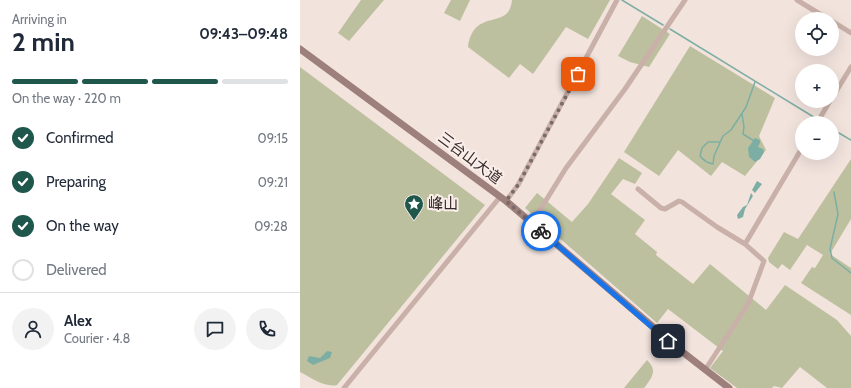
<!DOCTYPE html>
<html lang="en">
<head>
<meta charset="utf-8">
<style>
  :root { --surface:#fff; --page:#f2f2f3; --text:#1f2937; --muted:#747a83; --line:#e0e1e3; --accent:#20574d }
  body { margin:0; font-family:Cabin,"Noto Sans SC",sans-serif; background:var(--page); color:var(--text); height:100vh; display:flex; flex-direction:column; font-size:15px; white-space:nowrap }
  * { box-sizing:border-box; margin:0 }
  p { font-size:13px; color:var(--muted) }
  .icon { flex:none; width:22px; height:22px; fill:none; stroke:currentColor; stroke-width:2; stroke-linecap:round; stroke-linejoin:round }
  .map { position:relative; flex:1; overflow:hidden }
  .details { display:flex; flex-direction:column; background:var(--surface); width:300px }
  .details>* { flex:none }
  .fabs { position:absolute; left:495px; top:12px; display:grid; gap:8px }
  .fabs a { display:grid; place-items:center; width:44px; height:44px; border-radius:50%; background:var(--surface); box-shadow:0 4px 16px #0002; font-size:20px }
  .pin { position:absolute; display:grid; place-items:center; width:34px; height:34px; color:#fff; margin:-17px; border-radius:8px; box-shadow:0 2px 6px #0006 }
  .courier { position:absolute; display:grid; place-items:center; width:40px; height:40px; margin:-20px; border:3px solid #1a73e8; border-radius:50%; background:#fff; color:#222; box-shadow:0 1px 5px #0007 }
  .summary em { font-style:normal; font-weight:800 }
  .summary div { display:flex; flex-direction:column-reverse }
  .summary { display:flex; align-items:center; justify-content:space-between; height:68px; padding:0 12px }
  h1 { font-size:26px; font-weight:800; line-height:30px }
  .bar { display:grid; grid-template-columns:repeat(4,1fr); gap:6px 4px; align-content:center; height:48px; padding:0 12px }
  .bar i { height:5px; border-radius:3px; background:var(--line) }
  .bar .selected { background:var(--accent) }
  .bar p { grid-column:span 4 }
  .line { display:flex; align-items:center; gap:10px; padding:0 12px; border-top:1px solid var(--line) }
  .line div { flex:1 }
  .round { display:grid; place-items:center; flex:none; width:42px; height:42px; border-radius:21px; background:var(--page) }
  ol { padding:0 12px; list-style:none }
  li { display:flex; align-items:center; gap:12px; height:44px }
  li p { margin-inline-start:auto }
  li .icon { padding:4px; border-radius:50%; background:var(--accent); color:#fff; stroke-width:4 }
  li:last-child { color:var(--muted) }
  li i { width:22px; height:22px; border:2px solid var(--line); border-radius:50% }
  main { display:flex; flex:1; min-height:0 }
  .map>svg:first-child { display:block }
  .green { fill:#bdc09e }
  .water { fill:#7daea4 }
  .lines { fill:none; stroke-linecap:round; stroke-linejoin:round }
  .stream { stroke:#7daea4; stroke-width:1.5 }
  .street { stroke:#c9b0a9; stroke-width:5 }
  .secondary { stroke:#9d7f7b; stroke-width:7 }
  .done { stroke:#786b68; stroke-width:4; stroke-dasharray:0 7.2 }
  .route { stroke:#1a73e8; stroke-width:5 }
  .labels { text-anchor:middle; stroke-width:4; stroke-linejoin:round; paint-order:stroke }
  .street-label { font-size:15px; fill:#372a29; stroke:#f9eeea }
  .poi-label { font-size:15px; fill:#372a29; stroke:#f9eeea; text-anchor:start }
</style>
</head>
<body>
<main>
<section class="details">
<div class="summary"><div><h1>2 min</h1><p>Arriving in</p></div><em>09:43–09:48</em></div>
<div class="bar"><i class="selected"></i><i class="selected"></i><i class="selected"></i><i></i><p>On the way · 220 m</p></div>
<ol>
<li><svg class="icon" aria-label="check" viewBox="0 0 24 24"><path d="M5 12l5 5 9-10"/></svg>Confirmed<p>09:15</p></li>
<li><svg class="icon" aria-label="check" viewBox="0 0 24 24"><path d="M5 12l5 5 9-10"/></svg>Preparing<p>09:21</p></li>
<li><svg class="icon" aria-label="check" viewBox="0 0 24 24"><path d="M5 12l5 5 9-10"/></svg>On the way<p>09:28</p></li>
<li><i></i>Delivered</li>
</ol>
<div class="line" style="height:72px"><a class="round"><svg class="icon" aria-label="person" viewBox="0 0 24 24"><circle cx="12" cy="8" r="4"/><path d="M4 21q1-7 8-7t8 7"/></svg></a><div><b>Alex</b><p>Courier · 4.8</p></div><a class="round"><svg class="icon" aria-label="chat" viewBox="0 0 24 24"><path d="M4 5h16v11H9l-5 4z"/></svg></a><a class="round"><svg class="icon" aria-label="phone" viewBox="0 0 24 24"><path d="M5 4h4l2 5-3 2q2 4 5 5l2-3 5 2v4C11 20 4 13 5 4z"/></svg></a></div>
</section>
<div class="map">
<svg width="551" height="388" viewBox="0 0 551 388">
  <rect width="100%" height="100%" fill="#f2e3dd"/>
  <path class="green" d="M61 0H84L49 41 38 33Z
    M151 0H170L160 21 144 13Z
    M212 0H310L288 39 266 27 233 74 220 64 209 78 168 47C174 6 209 32 212 0Z
    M342 16 370 34 349 67 330 62 318 56Z
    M390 46 475 98 459 136 466 150 445 176 422 162 411 176 378 150 359 176 324 152Z
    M0 67 185 205 37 385C25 388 10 377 0 372Z
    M319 158 342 173 335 184 323 179 311 194 345 220 335 234 357 252 356 255 393 284 410 264 466 310 485 285 537 320 551 336V388H527L500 367 482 388 474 386 472 388H437L410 368 423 351 368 309 357 323 225 208 237 193 272 222 288 204Z
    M551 159V219L530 254 551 268V315L501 283 512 267 515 268 523 255 507 245 490 270 482 264 478 269 469 262 468 258 484 232 498 239Z
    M347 360C358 370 352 378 344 388H324Z"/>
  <path class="water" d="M455 138 460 140V143L458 147 463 149 464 152 460 159 455 162 449 157 448 148Z
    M457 181 462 184 455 193 452 190Z
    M451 193 453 196 445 209 443 217 438 219 437 215 443 207 447 205Z
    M27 351 32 352 30 358 13 365 7 361 9 356 20 358Z"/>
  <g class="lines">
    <path class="stream" d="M322 0 363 25
      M370 29 517 119
      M442 114 444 127 443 134 454 141
      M532 128 533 129
      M539 133 551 140
      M420 142H408L402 148 400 156C404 161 407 163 413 164L414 156 423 136 431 130 446 107 455 82
      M534 192 538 214 530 249 532 258 551 273"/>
    <path class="street" d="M497 0 528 19
      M532 21 551 33
      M532 98 551 67
      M517 123 530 101
      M338 189 361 208 365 209 379 201 382 202 417 227 445 244 464 261 448 304 405 370
      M206 201 218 185 317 0
      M232 223 266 168 325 89 385 0
      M445 244 502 148
      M44 388 200 197"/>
    <path class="secondary" d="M0 49 206 201 380 350 429 388"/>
  </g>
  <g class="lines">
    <path class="done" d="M241 231 206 201 218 185 278 74"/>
    <path class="route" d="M241 231 368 341"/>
  </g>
  <defs>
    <symbol id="sight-pin" viewBox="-11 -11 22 30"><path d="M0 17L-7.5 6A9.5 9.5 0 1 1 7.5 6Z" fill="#20574d" stroke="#f9eeea"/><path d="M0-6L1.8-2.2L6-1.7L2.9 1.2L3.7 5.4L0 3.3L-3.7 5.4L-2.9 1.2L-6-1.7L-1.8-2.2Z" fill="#fff"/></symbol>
  </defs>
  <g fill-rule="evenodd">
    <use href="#sight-pin" x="103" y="193" width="22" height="30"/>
  </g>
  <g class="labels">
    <g class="street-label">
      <text transform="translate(170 158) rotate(37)" y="5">三台山大道</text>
    </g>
    <g class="poi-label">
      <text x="128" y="209">峰山</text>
    </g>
  </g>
</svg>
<div class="fabs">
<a><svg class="icon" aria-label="locate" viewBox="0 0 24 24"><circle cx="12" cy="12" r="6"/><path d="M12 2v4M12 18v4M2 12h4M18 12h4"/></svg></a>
<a>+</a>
<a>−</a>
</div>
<div class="pin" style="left:278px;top:74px;background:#ea580c"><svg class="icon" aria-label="bag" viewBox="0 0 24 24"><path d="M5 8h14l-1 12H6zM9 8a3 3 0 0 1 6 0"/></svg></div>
<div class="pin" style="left:368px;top:341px;background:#1f2937"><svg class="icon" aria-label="home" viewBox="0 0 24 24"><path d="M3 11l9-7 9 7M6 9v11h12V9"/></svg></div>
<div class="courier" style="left:241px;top:231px"><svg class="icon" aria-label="bike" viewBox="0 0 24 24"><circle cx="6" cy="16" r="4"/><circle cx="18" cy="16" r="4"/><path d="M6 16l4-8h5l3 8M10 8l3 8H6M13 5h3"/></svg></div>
</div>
</main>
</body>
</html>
